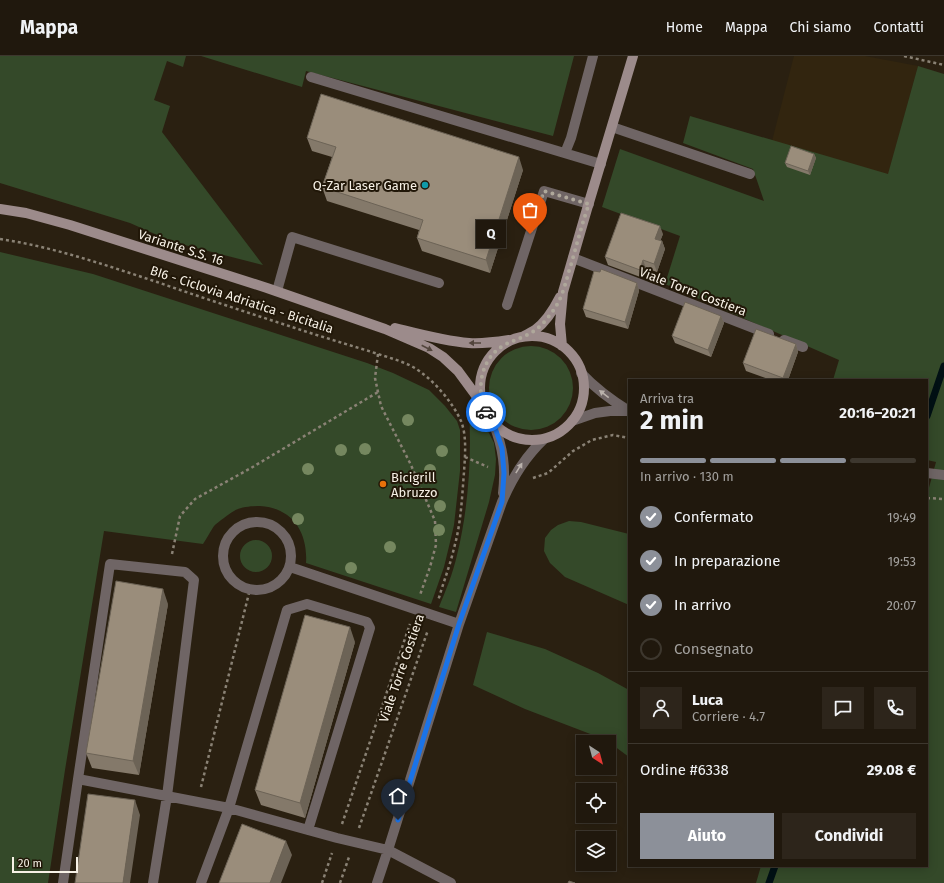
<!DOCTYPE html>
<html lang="it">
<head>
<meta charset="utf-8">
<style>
  :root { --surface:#20180d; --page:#2d251b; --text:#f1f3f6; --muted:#a2a09d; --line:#3d372e; --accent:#8c9099 }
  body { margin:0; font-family:"Fira Sans",sans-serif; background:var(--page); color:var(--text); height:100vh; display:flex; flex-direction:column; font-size:15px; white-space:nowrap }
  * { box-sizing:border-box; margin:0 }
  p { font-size:13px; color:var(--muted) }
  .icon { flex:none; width:22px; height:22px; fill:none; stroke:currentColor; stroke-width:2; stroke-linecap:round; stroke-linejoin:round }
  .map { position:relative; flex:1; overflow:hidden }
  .details { position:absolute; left:628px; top:323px; width:300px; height:488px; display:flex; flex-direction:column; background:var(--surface); border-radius:0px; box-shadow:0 2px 10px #0003,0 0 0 1px var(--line) }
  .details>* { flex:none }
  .needle { width:26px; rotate:144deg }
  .fabs { position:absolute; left:576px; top:679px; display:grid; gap:8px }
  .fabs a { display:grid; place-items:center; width:40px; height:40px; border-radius:0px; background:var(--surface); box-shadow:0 2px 10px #0003,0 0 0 1px var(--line); font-size:20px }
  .scale { position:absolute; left:12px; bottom:10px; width:66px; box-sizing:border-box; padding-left:4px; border:2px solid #f7f1e6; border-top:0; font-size:11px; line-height:14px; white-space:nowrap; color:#f7f1e6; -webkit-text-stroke:3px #211708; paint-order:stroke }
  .pin { position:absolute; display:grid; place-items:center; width:34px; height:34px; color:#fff; margin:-41px -17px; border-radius:50% 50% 50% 0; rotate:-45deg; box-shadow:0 0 4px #0007 }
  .pin .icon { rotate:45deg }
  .courier { position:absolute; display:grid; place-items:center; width:40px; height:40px; margin:-20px; border:3px solid #1a73e8; border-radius:50%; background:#fff; color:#222; box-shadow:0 1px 5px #0007 }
  .bubble { position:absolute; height:28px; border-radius:0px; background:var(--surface); box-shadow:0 2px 10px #0003,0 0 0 1px var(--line); font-size:13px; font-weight:700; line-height:28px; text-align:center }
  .head em { font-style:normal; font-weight:700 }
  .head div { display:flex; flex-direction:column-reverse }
  .head { display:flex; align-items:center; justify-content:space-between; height:68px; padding:0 12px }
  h1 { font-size:26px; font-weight:700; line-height:30px }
  .bar { display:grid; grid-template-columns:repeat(4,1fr); gap:6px 4px; align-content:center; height:48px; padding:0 12px }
  .bar i { height:5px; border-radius:3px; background:var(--line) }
  .bar .selected { background:var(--accent) }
  .bar p { grid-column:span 4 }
  .line { display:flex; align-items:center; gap:10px; padding:0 12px; border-top:1px solid var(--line) }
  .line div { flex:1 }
  .round { display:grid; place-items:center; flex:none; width:42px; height:42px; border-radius:0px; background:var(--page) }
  ol { padding:0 12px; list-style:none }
  li { display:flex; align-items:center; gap:12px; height:44px }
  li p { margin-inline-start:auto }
  li .icon { padding:4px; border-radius:50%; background:var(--accent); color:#fff; stroke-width:4 }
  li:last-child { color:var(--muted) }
  li i { width:22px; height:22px; border:2px solid var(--line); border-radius:50% }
  .cta { display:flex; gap:8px; margin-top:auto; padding:8px 12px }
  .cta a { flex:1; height:46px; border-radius:0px; background:var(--accent); color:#fff; font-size:16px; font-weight:700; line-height:46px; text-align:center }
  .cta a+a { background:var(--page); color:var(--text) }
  header { display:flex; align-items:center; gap:24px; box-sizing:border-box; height:56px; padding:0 20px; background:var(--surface); border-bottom:1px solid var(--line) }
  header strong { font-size:19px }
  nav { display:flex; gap:22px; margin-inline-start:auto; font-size:14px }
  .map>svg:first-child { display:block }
  .built { fill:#32250f }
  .green { fill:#344929 }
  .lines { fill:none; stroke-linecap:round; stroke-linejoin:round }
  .stream { stroke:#011014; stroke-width:7 }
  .path { stroke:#8a8275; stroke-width:2.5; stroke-dasharray:3 3; stroke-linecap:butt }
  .lane { stroke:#6f6565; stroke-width:10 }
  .street { stroke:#6f6565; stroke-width:10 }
  .secondary { stroke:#9c8b8b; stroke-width:10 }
  .tree { fill:#75875f }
  .wall { fill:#84796a }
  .shaded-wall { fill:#6c6356 }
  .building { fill:#9a8d7b; stroke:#6c6356 }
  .oneway { fill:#52453c }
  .oneway2 { fill:#bab2ac }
  .done { stroke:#afa89b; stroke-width:4; stroke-dasharray:0 7.2 }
  .route { stroke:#1a73e8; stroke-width:5 }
  .culture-dot { fill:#0f9aa8; stroke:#211708; stroke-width:1.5 }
  .food-dot { fill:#e8710a; stroke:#211708; stroke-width:1.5 }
  .labels { text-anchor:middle; stroke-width:4; stroke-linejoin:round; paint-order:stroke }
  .poi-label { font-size:13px; fill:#f7f1e6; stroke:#211708; text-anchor:end }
  .street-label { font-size:13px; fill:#f7f1e6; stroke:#211708 }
</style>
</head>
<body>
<header>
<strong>Mappa</strong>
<nav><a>Home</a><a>Mappa</a><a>Chi siamo</a><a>Contatti</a></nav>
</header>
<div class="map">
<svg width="944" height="827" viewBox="0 0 944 827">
  <rect width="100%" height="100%" fill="#2a2011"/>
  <path class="built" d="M794 0H865L918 10 888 119 772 85Z"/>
  <path class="green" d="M0 0H186L183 11 167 5 154 44 170 50 162 76 263 209 173 186 130 167 0 127Z
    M201 0H574L553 80 306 15 302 31Z
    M918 10 944 18V827H756L761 810H927V439L936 406 927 404V324H833L839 304 665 228 680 180 602 151 620 93 764 145 753 113 683 87 690 60 888 118Z
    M0 196 93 218 367 307 393 317 429 334 445 350 457 365 460 374V415L454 469 451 482 444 511 431 548 306 507C308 477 293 452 260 450 253 450 240 451 234 455 229 458 218 466 214 470 210 476 207 482 203 488L104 475 65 714 48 827H0Z
    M489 332a42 42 0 1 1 84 0a42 42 0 1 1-84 0Z
    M469 356 479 365 489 377 494 387 496 403 495 419 489 446 456 556 439 551C446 534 453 517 457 499 468 455 472 401 469 356Z
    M569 465 581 466 629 478V549L565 521 550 507 544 495 545 482 551 474 558 469Z
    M240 500a16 16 0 1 1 32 0a16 16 0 1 1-32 0Z
    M487 576 545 593 598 617 629 634V701L606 684 525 653 473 629Z"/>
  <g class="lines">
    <path class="stream" d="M927 360 944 310
      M769 827 775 810"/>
    <path class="path" d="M904 0 944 9
      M0 183C54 191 105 209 157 226 203 242 249 257 295 272 322 281 350 289 378 298 390 302 402 305 413 311 432 322 452 345 461 365 467 380 465 400 464 416 462 441 461 468 454 492 450 510 443 527 438 545
      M378 298 375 322 381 350 411 409 424 439 435 465 436 489 430 511 420 539
      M465 401 488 411
      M533 422 548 417 573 395 592 384 613 379 629 382
      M927 442 944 443
      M172 498 180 460 195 443 251 412 378 336
      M201 731 250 533
      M342 768 410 568
      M359 772 428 574
      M322 827 332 797
      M340 827 349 801"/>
    <path class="lane" d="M311 21 601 108
      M612 71 750 118
      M565 97 571 82 593 0
      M573 202 769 278
      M277 235 292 181 439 227
      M507 249 544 135 589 148
      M784 284 803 291
      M388 794 451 827"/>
    <path class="street" d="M581 317C595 332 611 344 629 355
      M572 365 595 357 610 355H627
      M494 369C503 392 506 412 503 437
      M927 417 944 419
      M223 500a34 34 0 1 1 68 0a34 34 0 1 1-68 0Z
      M290 511 459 568
      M78 723 110 508 185 516 194 524 167 740 153 827
      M63 827 78 723 229 752 287 554 307 548 367 566 370 572 308 774
      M201 827 229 752 337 782 388 794
      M377 827 388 794 459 568 502 446C512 422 525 401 544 383"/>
    <path class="secondary" d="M0 153 26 157 70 169 267 232 385 273 429 292 443 301 458 315 483 349
      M395 272C419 278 444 285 469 287 482 288 496 286 509 284
      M524 280C528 278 532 276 535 274 546 266 554 253 560 241
      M480 332a52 52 0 1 1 104 0a52 52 0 1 1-104 0Z
      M562 290 560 268 563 236 587 153 633 0"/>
  </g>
  <g class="tree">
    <circle cx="408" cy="364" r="6"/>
    <circle cx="365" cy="393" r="6"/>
    <circle cx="341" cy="394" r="6"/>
    <circle cx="442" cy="395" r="6"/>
    <circle cx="308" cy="413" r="6"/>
    <circle cx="430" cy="414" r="6"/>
    <circle cx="440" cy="450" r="6"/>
    <circle cx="298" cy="463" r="6"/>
    <circle cx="439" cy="474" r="6"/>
    <circle cx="390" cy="491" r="6"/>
    <circle cx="351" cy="512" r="6"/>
  </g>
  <path class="wall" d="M307 82 523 114 490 217 422 195 417 182 419 174 327 145 322 131 332 101 312 95Z
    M814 98 816 102 810 119 787 111 785 107Z
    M663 178 660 185H662L665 193 657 216 646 212 643 222 608 209 605 201Z
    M637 227 639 235 628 273 586 261 583 253Z
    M721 260 724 267 711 301 675 287 672 280Z
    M796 288 798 296 788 324H771L746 315 743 307Z
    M168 548 139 719 92 712 86 697Z
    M355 586 305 762 261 749 255 734Z"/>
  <path class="shaded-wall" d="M814 98 816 102 810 119 808 115Z
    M519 101 523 114 490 217 486 204Z
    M660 170 663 178 658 191 655 183Z
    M662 185 665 193 657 216 654 208Z
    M643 204 646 212 643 222 640 214Z
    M637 227 639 235 628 273 625 266Z
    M721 260 724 267 711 301 708 294Z
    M796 288 798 296 788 324H784L783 322Z
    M163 533 168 548 139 719 133 705Z
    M350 571 355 586 305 762 300 747Z
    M135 744 140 759 130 827H123Z
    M286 785 292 799 281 827H270Z"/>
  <path class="building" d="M321 38 519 101 486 204 417 182 423 164 322 131 336 91 307 82Z
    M791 90 814 98 808 115 785 107Z
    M621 157 660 170 655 183 662 185 654 208 643 204 640 214 605 201Z
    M601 213 637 227 625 266 583 253 594 215 600 216Z
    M685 246 721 260 708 294 672 280Z
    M756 273 796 288 783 322 743 307Z
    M116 525 163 533 133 705 86 697Z
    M305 559 350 571 300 747 255 734Z
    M88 738 135 744 123 827H75Z
    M242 768 286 785 270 827H219Z
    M569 825 575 827H568Z"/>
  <defs><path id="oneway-solid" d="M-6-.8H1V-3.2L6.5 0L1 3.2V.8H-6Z"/></defs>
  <g class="oneway">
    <use href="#oneway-solid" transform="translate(475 287) rotate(-180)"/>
    <use href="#oneway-solid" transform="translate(427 292) rotate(27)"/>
  </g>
  <g class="oneway2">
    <use href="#oneway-solid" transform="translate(604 338) rotate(-142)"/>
    <use href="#oneway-solid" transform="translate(519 412) rotate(-58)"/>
  </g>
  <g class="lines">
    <path class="done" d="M486 356C476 335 480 305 501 291 512 284 524 282 534 275 544 268 552 257 558 247 563 237 566 226 569 215 576 193 581 170 589 148L544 135 530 178"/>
    <path class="route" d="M398 764 459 568 502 446 504 417 502 392 494 369 486 356"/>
  </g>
  <circle class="culture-dot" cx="425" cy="129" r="4"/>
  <circle class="food-dot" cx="383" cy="428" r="4"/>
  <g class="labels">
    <g class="poi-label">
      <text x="417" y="134">Q-Zar Laser Game</text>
      <text x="391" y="426" text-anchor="start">Bicigrill<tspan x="391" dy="15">Abruzzo</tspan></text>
    </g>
    <g class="street-label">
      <text transform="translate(181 191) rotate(18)" y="5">Variante S.S. 16</text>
      <text transform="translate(693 235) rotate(21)" y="5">Viale Torre Costiera</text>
      <text transform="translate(242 243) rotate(18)" y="5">BI6 - Ciclovia Adriatica - Bicitalia</text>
      <text transform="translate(401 612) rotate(-71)" y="5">Viale Torre Costiera</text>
    </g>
  </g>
</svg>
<div class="fabs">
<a><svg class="needle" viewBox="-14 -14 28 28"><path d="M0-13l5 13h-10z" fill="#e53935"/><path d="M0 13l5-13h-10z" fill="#a2a09d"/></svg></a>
<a><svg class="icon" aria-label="locate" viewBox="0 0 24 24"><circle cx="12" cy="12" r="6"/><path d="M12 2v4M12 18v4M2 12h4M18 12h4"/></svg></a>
<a><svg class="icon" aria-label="layers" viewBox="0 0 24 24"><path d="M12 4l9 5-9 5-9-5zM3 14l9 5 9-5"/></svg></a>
</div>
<div class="scale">20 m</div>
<div class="pin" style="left:530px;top:178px;background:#ea580c"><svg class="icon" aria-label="bag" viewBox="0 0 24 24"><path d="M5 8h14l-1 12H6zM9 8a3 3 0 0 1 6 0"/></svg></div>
<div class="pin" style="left:398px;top:764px;background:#1f2937"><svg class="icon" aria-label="home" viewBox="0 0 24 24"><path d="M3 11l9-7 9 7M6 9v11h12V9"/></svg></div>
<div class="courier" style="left:486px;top:356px"><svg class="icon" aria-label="car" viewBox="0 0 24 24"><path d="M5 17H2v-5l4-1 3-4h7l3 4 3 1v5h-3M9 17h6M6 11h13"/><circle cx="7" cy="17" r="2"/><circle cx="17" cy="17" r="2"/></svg></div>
<div class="bubble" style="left:476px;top:164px;width:30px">Q</div>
<section class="details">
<div class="head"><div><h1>2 min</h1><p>Arriva tra</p></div><em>20:16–20:21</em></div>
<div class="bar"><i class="selected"></i><i class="selected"></i><i class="selected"></i><i></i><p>In arrivo · 130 m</p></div>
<ol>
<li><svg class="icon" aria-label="check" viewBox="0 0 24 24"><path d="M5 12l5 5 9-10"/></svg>Confermato<p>19:49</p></li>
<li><svg class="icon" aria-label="check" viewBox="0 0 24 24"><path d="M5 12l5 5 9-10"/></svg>In preparazione<p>19:53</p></li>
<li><svg class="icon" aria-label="check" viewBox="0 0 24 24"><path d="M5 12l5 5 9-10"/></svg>In arrivo<p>20:07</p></li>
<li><i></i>Consegnato</li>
</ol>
<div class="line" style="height:72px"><a class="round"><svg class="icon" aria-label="person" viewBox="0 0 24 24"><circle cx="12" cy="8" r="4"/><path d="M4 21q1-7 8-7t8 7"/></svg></a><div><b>Luca</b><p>Corriere · 4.7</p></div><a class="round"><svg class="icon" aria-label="chat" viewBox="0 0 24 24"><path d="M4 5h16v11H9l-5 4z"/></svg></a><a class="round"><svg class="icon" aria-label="phone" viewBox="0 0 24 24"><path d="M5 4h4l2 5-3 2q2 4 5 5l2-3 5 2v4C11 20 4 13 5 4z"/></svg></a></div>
<div class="line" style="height:52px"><div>Ordine #6338</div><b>29.08 €</b></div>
<div class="cta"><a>Aiuto</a><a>Condividi</a></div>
</section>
</div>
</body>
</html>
